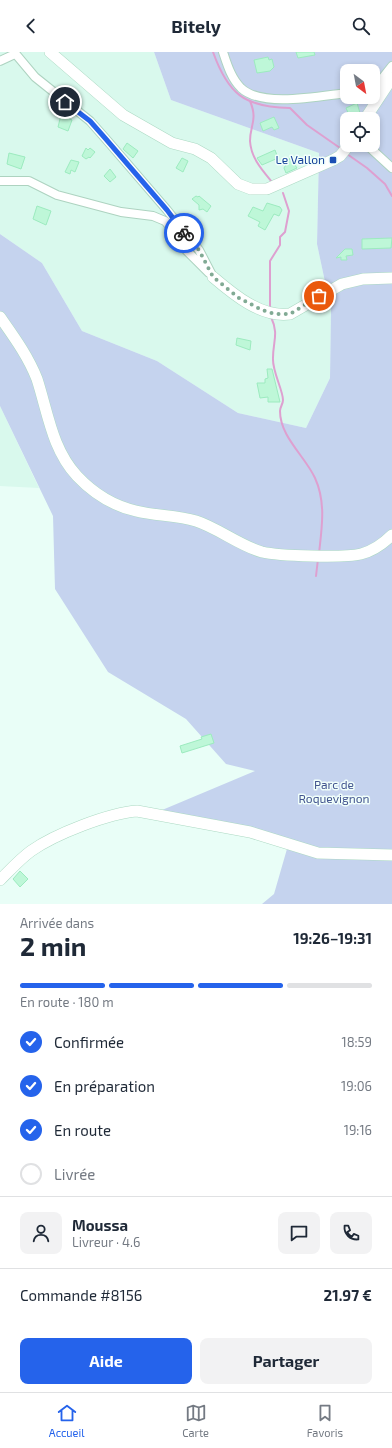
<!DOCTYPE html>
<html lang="fr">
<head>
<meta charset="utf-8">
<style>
  :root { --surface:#fff; --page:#f2f2f3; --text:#1f2937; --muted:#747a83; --line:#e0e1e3; --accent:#2563eb }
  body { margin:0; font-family:"Exo 2",sans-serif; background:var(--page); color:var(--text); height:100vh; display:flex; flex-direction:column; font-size:15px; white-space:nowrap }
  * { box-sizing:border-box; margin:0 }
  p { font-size:13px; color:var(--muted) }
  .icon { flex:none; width:22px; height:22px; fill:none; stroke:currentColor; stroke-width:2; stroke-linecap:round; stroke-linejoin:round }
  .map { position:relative; height:852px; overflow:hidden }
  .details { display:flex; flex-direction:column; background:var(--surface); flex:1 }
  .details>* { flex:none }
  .needle { width:26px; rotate:148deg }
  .fabs { position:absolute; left:340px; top:12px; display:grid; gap:8px }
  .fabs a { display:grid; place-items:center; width:40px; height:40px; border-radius:8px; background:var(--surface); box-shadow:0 2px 6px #0003; font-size:20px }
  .pin { position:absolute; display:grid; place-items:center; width:34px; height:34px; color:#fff; margin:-17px; border:2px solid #fff; border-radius:50%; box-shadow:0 1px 4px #0007 }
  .courier { position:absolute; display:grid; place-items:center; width:40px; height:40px; margin:-20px; border:3px solid #2563eb; border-radius:50%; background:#fff; color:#222; box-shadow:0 1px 5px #0007 }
  .overview em { font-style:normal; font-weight:700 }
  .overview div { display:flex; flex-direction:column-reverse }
  .overview { display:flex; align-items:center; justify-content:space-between; height:68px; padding:0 20px }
  h1 { font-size:26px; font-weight:700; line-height:30px }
  .bar { display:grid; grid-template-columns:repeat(4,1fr); gap:6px 4px; align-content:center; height:48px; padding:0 20px }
  .bar i { height:5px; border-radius:3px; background:var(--line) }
  .bar .on { background:var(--accent) }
  .bar p { grid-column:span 4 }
  .line { display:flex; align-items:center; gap:10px; padding:0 20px; border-top:1px solid var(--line) }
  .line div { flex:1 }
  .round { display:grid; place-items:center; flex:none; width:42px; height:42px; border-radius:8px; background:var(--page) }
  ol { padding:0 20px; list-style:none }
  li { display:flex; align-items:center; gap:12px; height:44px }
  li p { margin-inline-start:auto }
  li .icon { padding:4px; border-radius:50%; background:var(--accent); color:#fff; stroke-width:4 }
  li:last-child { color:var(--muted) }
  li i { width:22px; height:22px; border:2px solid var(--line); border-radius:50% }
  .cta { display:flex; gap:8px; margin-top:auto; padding:8px 20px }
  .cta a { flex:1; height:46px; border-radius:8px; background:var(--accent); color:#fff; font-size:16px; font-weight:700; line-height:46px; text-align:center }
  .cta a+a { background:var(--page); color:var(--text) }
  header { display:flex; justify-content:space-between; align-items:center; height:52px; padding:0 20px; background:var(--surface); font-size:18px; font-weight:700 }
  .dock { display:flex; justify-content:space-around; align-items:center; height:56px; border-top:1px solid var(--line); background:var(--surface); font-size:11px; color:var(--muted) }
  .dock a { display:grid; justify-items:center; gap:2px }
  .dock .on { color:var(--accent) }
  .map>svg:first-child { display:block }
  .residential { fill:#d9f9ed }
  .green { fill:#c5d3ee; fill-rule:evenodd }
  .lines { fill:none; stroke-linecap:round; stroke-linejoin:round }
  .stream { stroke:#dea0d0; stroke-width:2 }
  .building { fill:#bef7d8; stroke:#9cebbf }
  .street-casing { stroke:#add3c0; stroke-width:10 }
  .secondary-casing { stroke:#acd9c3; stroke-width:12 }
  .street { stroke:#fff; stroke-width:8 }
  .secondary { stroke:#fff; stroke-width:11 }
  .done { stroke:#81aa94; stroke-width:4; stroke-dasharray:0 7.2 }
  .route { stroke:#2563eb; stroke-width:5 }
  .transit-dot { fill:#1a4fb4; stroke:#f1fffb; stroke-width:1.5 }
  .labels { text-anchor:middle; stroke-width:3; stroke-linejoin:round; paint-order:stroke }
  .transit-label { font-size:12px; fill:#164399; stroke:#f1fffb; text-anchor:end }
  .park-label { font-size:12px; fill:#445690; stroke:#f1fffb }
</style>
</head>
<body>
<header><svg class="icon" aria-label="back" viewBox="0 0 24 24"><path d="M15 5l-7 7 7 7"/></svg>Bitely<svg class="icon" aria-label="search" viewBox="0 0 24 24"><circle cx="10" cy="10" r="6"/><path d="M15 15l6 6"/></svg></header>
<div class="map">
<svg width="392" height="852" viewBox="0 0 392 852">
  <rect width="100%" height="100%" fill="#e9fef7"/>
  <path class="residential" d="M0 0H154L171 48 319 101 317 192 331 258 330 326 306 376 238 361 157 309 82 279 42 211 0 182Z
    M0 354 39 436 0 434Z"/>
  <path class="green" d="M154 0H392V852H262L274 842 289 790 155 761 255 719 226 712 186 667 108 620 55 537 53 464 0 354V182L42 211 82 279 157 309 238 361 306 376 330 326 331 258 317 192 319 101 171 48ZM347 19H373V45H347ZM347 67H373V93H347Z"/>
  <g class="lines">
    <path class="stream" d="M213 0C228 42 244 55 290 56L307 73 340 96
      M250 49C258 68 250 73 250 89 251 106 262 118 272 130
      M347 102 367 116 385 132 392 144
      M270 257V209L280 193V185L285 180 289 159 283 141
      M271 265C279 282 273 289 273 306 272 319 283 338 283 348 283 352 280 355 280 359 280 385 305 404 315 426 326 450 322 475 319 501
      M316 524 318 507"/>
  </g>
  <path class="building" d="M296 0H314L315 3 298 6Z
    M268 5 269 8 272 7 274 15 270 19 257 21 254 8Z
    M357 51 360 61 350 65 346 56Z
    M61 63 72 68 68 79 58 75Z
    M274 65 279 76 274 78 272 75 263 79 260 71Z
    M127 91 138 99 133 106 123 97Z
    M86 96 88 98 90 96 95 100 90 106 89 105 86 107 82 104Z
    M275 98 278 106 262 113 257 106Z
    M9 101 25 105 21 117 7 112Z
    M182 106 188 109 183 120 176 116Z
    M290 106 297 116 286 121 284 116Z
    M71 108 79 110 75 120 71 118 70 122 65 120Z
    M110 117 116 125 110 130 104 124Z
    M196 144 198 145 199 144 211 154 207 160 203 157 199 158V153L192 147Z
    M267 151 280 155 282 158 279 164 274 162 265 178 258 174 260 170 248 164 253 155 263 159Z
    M37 154 51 159 46 173 33 167Z
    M392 186 391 196 362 197V187Z
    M345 197H352L353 203 346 204 347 208H341V205L336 206Z
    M237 286 251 289 250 298 236 293Z
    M267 317H272L280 350H268V345L260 346 257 331H265V327L268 326Z
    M211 682 214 691 182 701 180 694 202 687 201 685Z
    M20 819 28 827 20 835 13 827Z"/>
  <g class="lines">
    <defs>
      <path id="street" d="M14 0 35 25 90 69 105 86 167 158 199 198 213 225
        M223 0C227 12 231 26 241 36 262 56 320 44 347 41
        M0 9 15 2
        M373 35 377 33 392 14
        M367 93 392 116
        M0 129H29L57 143 121 160 153 164 165 169 174 179 182 194 209 221"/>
      <path id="secondary" d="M50 0 123 63 172 91 195 97 211 106 238 132 251 137H267L333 108 340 104 349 93
        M365 67 392 26
        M213 225C233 242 261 266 290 262L342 232 363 227 392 226
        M0 265C14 285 28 304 37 327 48 361 52 397 77 424 93 441 114 454 136 459 156 464 177 463 196 469 218 476 240 494 262 500 279 504 344 506 361 502 373 499 383 492 392 483
        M0 828C10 818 20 807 31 799 55 782 109 761 137 759L250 780 318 801 392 803"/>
    </defs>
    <use href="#street" class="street-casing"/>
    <use href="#secondary" class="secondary-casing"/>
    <use href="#street" class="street"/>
    <use href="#secondary" class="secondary"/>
  </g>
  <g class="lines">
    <path class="done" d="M184 181 199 198 213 225 239 246 262 258 275 262H290L319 244"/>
    <path class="route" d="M65 50 90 69 105 86 167 158 184 181"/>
  </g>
  <rect class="transit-dot" x="329" y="104" width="8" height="8" rx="2"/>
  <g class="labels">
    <g class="transit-label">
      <text x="325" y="112">Le Vallon</text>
    </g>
    <g class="park-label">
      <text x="334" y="737">Parc de<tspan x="334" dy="14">Roquevignon</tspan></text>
    </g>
  </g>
</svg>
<div class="fabs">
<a><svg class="needle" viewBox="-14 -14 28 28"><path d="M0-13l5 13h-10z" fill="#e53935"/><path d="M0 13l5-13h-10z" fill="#747a83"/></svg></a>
<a><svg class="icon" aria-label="locate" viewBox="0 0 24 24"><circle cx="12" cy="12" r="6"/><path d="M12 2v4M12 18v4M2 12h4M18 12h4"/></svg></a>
</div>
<div class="pin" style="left:319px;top:244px;background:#ea580c"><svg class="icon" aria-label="bag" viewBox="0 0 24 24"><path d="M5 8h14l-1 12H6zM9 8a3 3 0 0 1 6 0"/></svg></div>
<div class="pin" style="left:65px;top:50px;background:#1f2937"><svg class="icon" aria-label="home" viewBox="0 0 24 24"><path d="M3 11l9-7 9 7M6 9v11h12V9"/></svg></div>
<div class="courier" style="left:184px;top:181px"><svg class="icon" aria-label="bike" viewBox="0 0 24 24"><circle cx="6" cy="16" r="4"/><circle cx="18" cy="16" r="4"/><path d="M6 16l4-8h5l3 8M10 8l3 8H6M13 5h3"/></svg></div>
</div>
<section class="details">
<div class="overview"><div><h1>2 min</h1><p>Arrivée dans</p></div><em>19:26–19:31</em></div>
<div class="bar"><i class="on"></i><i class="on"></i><i class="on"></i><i></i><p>En route · 180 m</p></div>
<ol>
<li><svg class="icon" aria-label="check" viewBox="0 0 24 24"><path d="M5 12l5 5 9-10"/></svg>Confirmée<p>18:59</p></li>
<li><svg class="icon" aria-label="check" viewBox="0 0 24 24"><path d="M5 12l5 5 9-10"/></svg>En préparation<p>19:06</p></li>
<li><svg class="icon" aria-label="check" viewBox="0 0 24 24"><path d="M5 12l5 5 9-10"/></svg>En route<p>19:16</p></li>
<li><i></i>Livrée</li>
</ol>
<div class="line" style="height:72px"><a class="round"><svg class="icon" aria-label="person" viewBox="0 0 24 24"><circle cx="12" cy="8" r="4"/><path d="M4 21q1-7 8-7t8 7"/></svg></a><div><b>Moussa</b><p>Livreur · 4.6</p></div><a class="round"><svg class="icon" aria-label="chat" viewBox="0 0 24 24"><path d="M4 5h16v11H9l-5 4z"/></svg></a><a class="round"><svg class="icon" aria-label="phone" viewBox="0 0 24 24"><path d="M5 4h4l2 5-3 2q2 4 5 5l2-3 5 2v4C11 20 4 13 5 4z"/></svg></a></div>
<div class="line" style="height:52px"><div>Commande #8156</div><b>21.97 €</b></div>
<div class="cta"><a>Aide</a><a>Partager</a></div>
</section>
<nav class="dock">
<a class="on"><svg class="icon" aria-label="home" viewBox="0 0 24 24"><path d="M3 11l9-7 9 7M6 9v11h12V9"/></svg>Accueil</a>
<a><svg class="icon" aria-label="map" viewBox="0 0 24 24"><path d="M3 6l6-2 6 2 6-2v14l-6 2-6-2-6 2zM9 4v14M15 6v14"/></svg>Carte</a>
<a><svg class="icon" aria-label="saved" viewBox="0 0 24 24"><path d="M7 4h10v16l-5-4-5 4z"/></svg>Favoris</a>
</nav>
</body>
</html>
